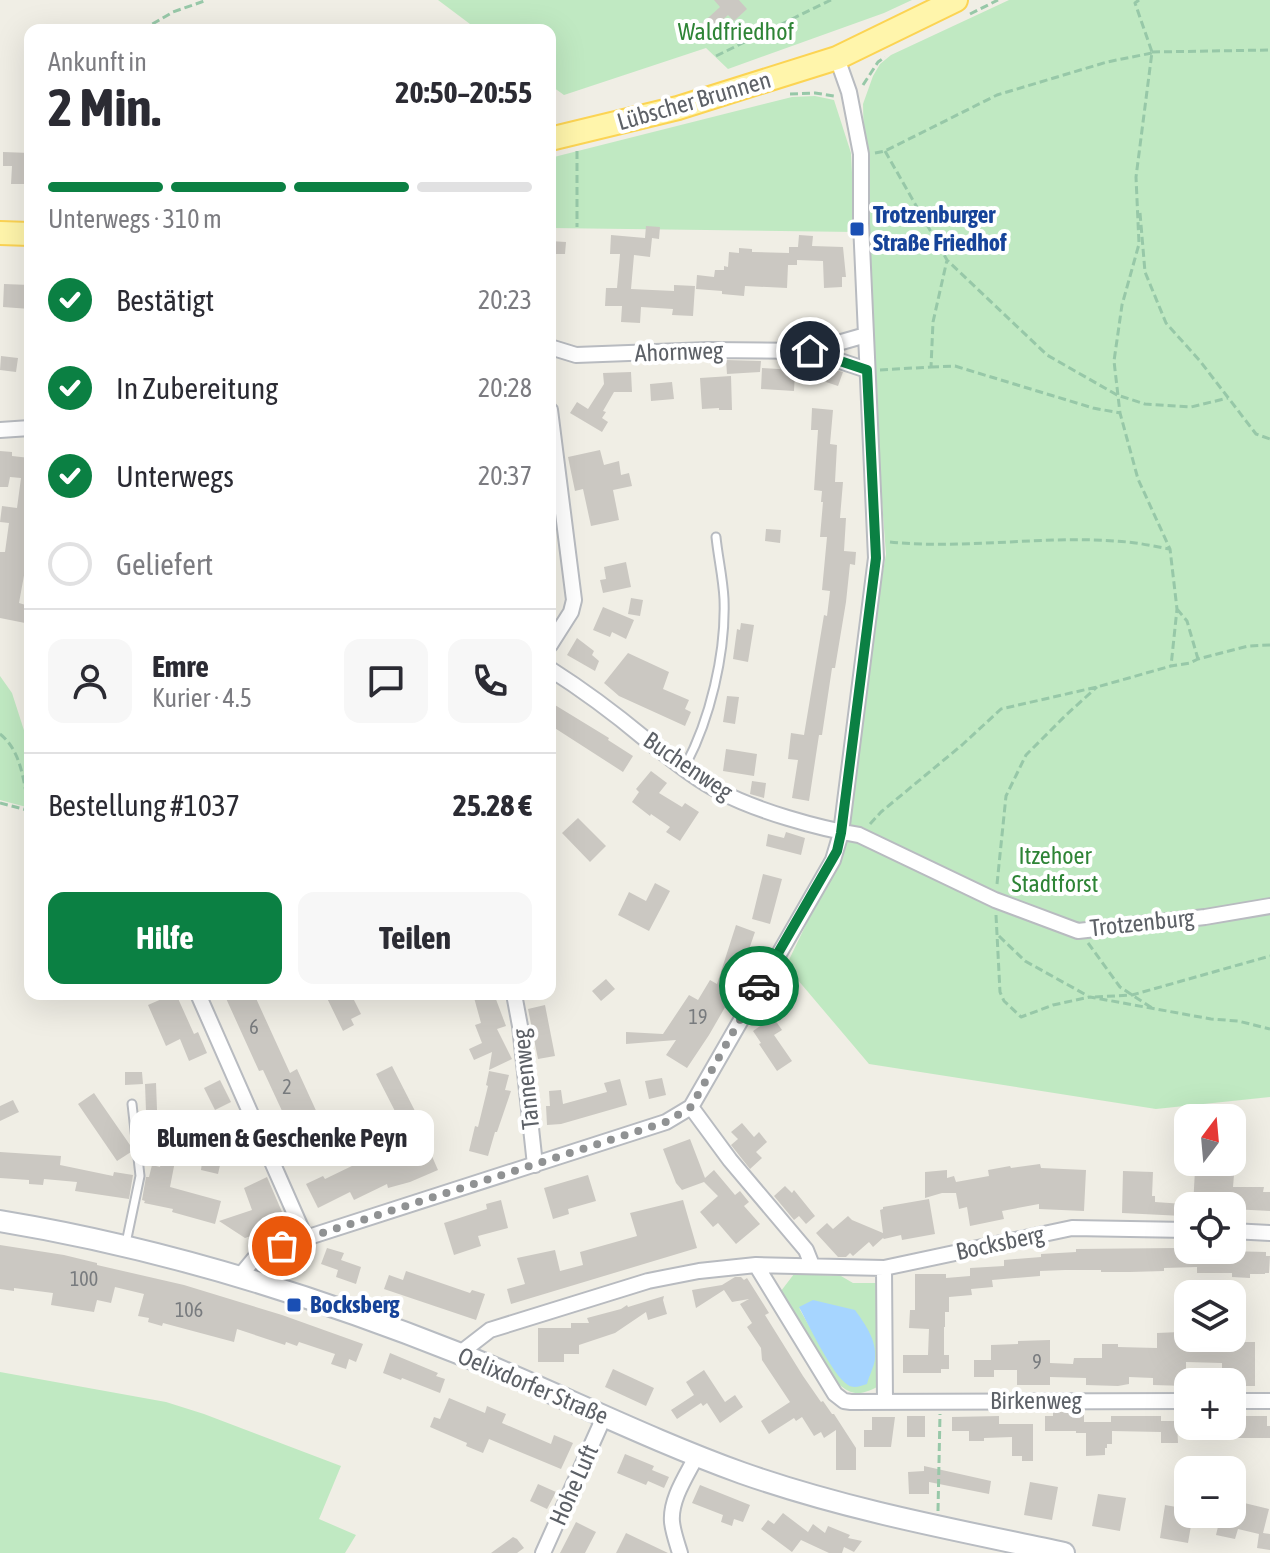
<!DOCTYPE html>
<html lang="de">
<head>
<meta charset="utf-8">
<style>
  :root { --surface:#fff; --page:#f7f7f7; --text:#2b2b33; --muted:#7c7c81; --line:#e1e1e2; --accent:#0b8043 }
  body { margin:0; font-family:"Asap Condensed",sans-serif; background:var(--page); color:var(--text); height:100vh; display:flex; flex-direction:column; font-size:30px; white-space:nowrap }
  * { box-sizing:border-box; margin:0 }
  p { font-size:26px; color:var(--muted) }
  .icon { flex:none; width:44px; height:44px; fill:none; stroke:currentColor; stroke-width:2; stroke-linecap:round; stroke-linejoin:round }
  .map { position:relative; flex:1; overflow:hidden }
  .side { position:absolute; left:24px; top:24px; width:532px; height:976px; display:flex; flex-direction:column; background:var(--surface); border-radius:16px; box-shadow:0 8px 32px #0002 }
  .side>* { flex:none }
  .needle { width:52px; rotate:16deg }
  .fabs { position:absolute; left:1174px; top:1104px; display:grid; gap:16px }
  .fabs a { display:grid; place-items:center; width:72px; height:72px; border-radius:16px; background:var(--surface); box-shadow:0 8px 32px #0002; font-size:40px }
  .pin { position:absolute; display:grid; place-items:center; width:68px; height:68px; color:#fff; margin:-34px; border:4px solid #fff; border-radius:50%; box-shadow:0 2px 8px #0007 }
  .courier { position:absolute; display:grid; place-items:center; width:80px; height:80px; margin:-40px; border:6px solid #0b8043; border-radius:50%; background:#fff; color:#222; box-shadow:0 2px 10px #0007 }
  .bubble { position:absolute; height:56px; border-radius:16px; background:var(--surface); box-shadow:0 8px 32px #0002; font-size:26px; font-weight:700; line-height:56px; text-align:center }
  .head em { font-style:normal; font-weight:700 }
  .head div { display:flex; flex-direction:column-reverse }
  .head { display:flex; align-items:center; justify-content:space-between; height:136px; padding:0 24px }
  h1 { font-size:52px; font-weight:700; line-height:60px }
  .bar { display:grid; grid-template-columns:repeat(4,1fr); gap:12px 8px; align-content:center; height:96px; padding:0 24px }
  .bar i { height:10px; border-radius:6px; background:var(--line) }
  .bar .selected { background:var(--accent) }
  .bar p { grid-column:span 4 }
  .line { display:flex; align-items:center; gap:20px; padding:0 24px; border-top:2px solid var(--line) }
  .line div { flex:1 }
  .round { display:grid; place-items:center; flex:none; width:84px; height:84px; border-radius:16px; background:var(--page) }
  ol { padding:0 24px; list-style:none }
  li { display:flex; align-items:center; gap:24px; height:88px }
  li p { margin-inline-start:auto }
  li .icon { padding:8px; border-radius:50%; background:var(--accent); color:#fff; stroke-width:4 }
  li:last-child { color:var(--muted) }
  li i { width:44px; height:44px; border:4px solid var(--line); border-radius:50% }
  .cta { display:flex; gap:16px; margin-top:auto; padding:16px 24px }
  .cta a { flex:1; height:92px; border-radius:16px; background:var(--accent); color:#fff; font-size:32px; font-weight:700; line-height:92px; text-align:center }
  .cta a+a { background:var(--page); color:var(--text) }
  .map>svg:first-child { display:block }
  .green { fill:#c0e9c2; fill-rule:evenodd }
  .water { fill:#a6d5ff }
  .building { fill:#cbc8c2 }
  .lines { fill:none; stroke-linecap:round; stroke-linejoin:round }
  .lane-casing { stroke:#b8bbc0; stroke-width:11 }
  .street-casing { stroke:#b8bbc0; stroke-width:18 }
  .secondary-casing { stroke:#b8bcc2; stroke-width:24 }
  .primary-casing { stroke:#fcd453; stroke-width:26 }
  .path { stroke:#97c8a8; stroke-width:3; stroke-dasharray:8 4; stroke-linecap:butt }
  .lane { stroke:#fff; stroke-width:7 }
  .street { stroke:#fff; stroke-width:14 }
  .secondary { stroke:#fff; stroke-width:20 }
  .primary { stroke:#fff5ab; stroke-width:22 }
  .done { stroke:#909293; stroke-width:8; stroke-dasharray:0 14.4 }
  .route { stroke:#0b8043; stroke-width:10 }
  .transit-dot { fill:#1a4fb4; stroke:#fff; stroke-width:3 }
  .labels { text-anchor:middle; stroke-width:8; stroke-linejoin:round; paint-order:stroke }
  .number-label { font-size:20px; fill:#787b7e }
  .park-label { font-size:24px; fill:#2e8436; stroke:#fff }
  .street-label { font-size:24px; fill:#5d6167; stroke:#fff }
  .transit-label { font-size:24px; font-weight:bold; fill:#164399; stroke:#fff; text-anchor:start }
</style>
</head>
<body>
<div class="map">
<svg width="1270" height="1553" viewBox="0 0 1270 1553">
  <rect width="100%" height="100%" fill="#f0eee5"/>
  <path class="green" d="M438 0H912L884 13 728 69 706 48 564 95 550 85V30H478Z
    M1009 0H1270V1097L1156 1109 869 1064 786 966 841 852 859 708 886 554 878 450 866 237 863 104 873 76 880 64 891 55Z
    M815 96 834 100 851 153 855 232 550 228V158L792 97Z
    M0 676 12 693 30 749V808L0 800Z
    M794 1274 841 1276 853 1283H879V1372L877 1387C859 1396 852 1396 836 1382L787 1303 781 1291ZM799 1308 869 1375 866 1384 829 1361Z
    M0 1372 166 1402 204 1414 341 1466 319 1519 356 1535 345 1553H0Z"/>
  <path class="water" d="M813 1300 855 1310C865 1324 877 1340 875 1359 874 1367 869 1376 867 1384 860 1386 854 1389 848 1385 833 1376 808 1324 799 1307Z"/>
  <path class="building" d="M714 0H739L747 9 734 21 728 15 705 36 698 27 720 7Z
    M3 152 30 153V184H11L12 166H3Z
    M646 226 660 227 659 239 652 238 650 257 634 255 631 289 674 291V285L695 286 693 316 672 315 673 309 641 307 640 323 621 322 622 306H605L606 288H617L620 254H610L611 235 645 238Z
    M799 235 813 236 812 246 843 247 846 277H842V287L824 288 823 261 797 260V265H788L787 288 745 286 744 296 722 294V291L696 289 697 275 714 277 715 270H724V266L728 267 729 252 739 253V248L752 249V252L789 253V247H798Z
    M550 241 566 242 565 254H550Z
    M4 284 30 285V309L3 307Z
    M1 356 18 358 16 372 0 370Z
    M726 360 761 361 760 372 727 374Z
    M762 368 795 370 794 391 761 389Z
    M831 369 843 372 838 386 826 382Z
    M631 372 632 392H614L603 411 606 412 602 418 608 422 602 432 570 413 577 402 588 409 604 384 603 373Z
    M731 376 732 410H719V408L702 409 700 378Z
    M672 382 674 399 651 401 650 384Z
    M812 408 833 410 830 444 837 445 835 482H843L840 518H846L844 551 856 552 855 565 850 564 846 602 835 668H832L822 735H819L809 801 792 798 798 760 788 759 791 733 804 735 824 615 827 616 830 591 822 590 827 537H820L823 502H821L822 491 814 490 818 430H811Z
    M600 450 604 465 619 461 621 475 629 473 632 486 613 490 619 520 591 526 583 489 575 491 568 457Z
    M0 451 12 452V456L30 458V571L25 570 19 603 29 606 25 623 0 618V552H5L9 523 0 522 2 506 17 508 21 478 10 477 8 487H0Z
    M766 529 781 530 780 543 765 541Z
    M626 562 631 587 603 593 600 580 606 579 604 567Z
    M631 598 643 600 640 616 628 614Z
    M603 607 634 620 626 639 612 632 610 637 593 630Z
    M741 623 754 625 748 662 733 659 737 629 740 630Z
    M577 638 594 651 592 655 599 661 595 671 567 655Z
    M628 653 669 672 663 689 689 700 685 709 691 712 685 726 619 696 604 683Z
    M727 696 739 697 735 724 723 722Z
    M550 702 609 738 608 740 633 756 623 772 550 725Z
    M726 749 757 754 754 776 723 771Z
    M651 771 667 783 659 793 682 807 685 803 699 812 680 841 666 832 670 827 651 814 650 816 632 802 639 792 636 789Z
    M752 781 766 783 764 798 750 794Z
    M578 818 606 846 590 862 562 833Z
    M786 832 805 838 801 855 766 846 768 834 784 838Z
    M763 874 782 879 770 924 752 919Z
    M655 883 670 891 649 931 618 915 629 892 646 901Z
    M736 925 755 932 735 990 709 1035 687 1068 666 1055 676 1040 626 1044V1032L663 1034 689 995 698 1000 710 980 717 984Z
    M606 979 615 989 601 1001 592 991Z
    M173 994H176L194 1034 198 1032 207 1053 189 1061 180 1039 166 1046 148 1005Z
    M224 994H254L290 1073 297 1069 324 1128 296 1141 263 1070 259 1071Z
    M325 994H351L361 1014 351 1019 354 1025 343 1031Z
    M473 994H494L506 1026 497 1029 512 1059 489 1070 492 1052 474 1060 469 1049 482 1043 475 1025 481 1023Z
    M545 1005 555 1056 538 1059 528 1009Z
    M773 1017 782 1030 774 1035 792 1061 777 1071 759 1044 761 1043 753 1031Z
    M392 1066 415 1111 399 1119 376 1074Z
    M489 1071 509 1075 505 1090 511 1091 497 1132H495L488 1156 469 1151 475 1126 478 1127 488 1086 486 1085Z
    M125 1072H142L143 1084 125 1085Z
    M662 1078 666 1095 649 1099 645 1081Z
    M620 1079 627 1105 561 1124 547 1125 546 1106H550L549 1091 561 1090 563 1104 607 1092 604 1083Z
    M220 1080 231 1102 215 1110 204 1088Z
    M156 1083 157 1110 146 1111 145 1084Z
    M94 1093 130 1145 131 1152 117 1161 78 1104Z
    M13 1100 19 1112 0 1121V1106Z
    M742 1123 754 1137 759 1132 767 1142 756 1152 762 1158 750 1169 731 1145 738 1139 731 1132Z
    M690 1139 705 1178 714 1170 735 1195 740 1191 749 1202 744 1206 760 1224 736 1244 718 1223 713 1227 700 1212 718 1196 704 1182 682 1190 676 1183 663 1149Z
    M166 1140 223 1152 218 1174 201 1170 202 1162 176 1156 170 1187 221 1201 215 1224 172 1212 173 1209 144 1203 145 1201 142 1200 146 1177H149L152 1165 160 1167Z
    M397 1143 403 1155 427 1145 438 1170 410 1182 388 1188 387 1184 354 1200 350 1192 318 1208 306 1184 323 1176 325 1179 356 1164 350 1152 361 1146 362 1149 373 1145 376 1153Z
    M0 1152 61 1156 60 1165 113 1176 114 1172 133 1175 129 1199 75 1191 77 1182 44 1179 43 1185 29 1184V1180L0 1178Z
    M1206 1162H1220L1215 1174 1234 1175 1233 1187H1264L1263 1192H1270V1211L1232 1209V1206H1193L1195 1170 1205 1171Z
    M1040 1164 1041 1168 1086 1170 1084 1211 1039 1209V1204L1002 1211 1004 1219 970 1226 967 1207 959 1209 956 1193H942L925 1198V1172L947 1170V1178L954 1176 956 1182 989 1176 988 1170 1010 1166 1011 1168Z
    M1123 1171 1153 1172 1152 1196H1155V1202L1184 1204 1183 1216 1122 1213Z
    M588 1175 596 1201 568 1209 569 1214 553 1219 544 1188Z
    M267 1177 285 1219H282L284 1225 245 1238 219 1221 252 1210 244 1188Z
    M785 1186 792 1193 794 1190 815 1216 806 1224 799 1216 794 1220 774 1196Z
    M929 1199 935 1234 902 1240 901 1235 884 1239 883 1238 873 1247 869 1242 853 1256 850 1253 846 1257H838L816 1233 827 1223 833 1229 848 1216 852 1220 883 1233 880 1210 883 1209V1207Z
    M501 1200 508 1228 478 1236 481 1246 454 1255 444 1223 487 1209 486 1204Z
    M683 1200 697 1248 511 1304 507 1289 525 1284 517 1258 555 1250 560 1271 583 1265 580 1252 637 1236 630 1213Z
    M0 1245 64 1255 97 1263V1265L184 1285 282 1315 363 1344 356 1362 349 1359 346 1369 331 1364 335 1354 299 1342 297 1346 286 1342 285 1345 237 1329 234 1342 163 1323 162 1326 148 1322 149 1318 138 1316 144 1294 115 1287 111 1303 97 1300 94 1312 51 1305 53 1293 14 1288V1291L0 1289Z
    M1176 1246H1188V1250L1266 1252V1256H1270L1269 1273H1265V1274H1250V1278L1232 1277V1273H1197V1267L1164 1268V1271L1130 1272H1101V1270H1065L1040 1271V1276L992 1280 993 1287 971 1289 972 1295 949 1297V1312H945V1327H944V1355H949V1369H941V1373H903V1355H928L929 1329 909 1328 910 1310H915V1274H946V1278L970 1276V1268L1004 1266V1260L1041 1257V1254L1076 1252V1249L1176 1248Z
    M327 1248 344 1253 341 1260 361 1267 356 1284 336 1277 338 1270 321 1264Z
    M406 1271 470 1293 472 1290 485 1294 476 1320 384 1289 389 1275 403 1280Z
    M735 1277H741L744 1280 747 1278 769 1313 765 1315 803 1376 821 1402 823 1401 832 1414H834L856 1448V1470H836V1430L824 1438 821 1432 814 1436 802 1417 796 1421 794 1418 769 1434 761 1421 790 1402 762 1360 761 1348 747 1327 752 1323 740 1304 749 1299 732 1302 724 1290 696 1308 692 1290 722 1285Z
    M664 1296 663 1300 667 1314 648 1320 646 1312 615 1333 579 1345V1354H564V1362H538V1328H571V1323H589L587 1318 621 1309 627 1305 628 1307Z
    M1180 1332V1344L1225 1346V1342H1255V1386H1232V1382H1222V1363L1186 1362V1386L1153 1385V1378L1129 1377V1384L1118 1386 1086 1385V1378L1050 1377V1385H1017V1370H994V1377H974V1360H991V1345L1018 1344V1341L1050 1340V1363L1073 1364 1074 1358H1102V1344H1118V1347L1157 1348V1333Z
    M390 1353 438 1373 436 1376 445 1379 440 1393 402 1378 401 1380 383 1373Z
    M613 1369 654 1388 646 1406 605 1387Z
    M704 1370 725 1402 735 1395 743 1407 720 1423 707 1403 703 1406 701 1403 677 1419 671 1410 694 1395 686 1382Z
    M449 1398 485 1413 487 1406 506 1414 502 1423 551 1444 554 1435 573 1443 561 1469 489 1439 483 1453 466 1446 467 1443 430 1427 434 1417 440 1419Z
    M1053 1412H1069V1415H1084V1422H1111V1416H1161V1432L1112 1431V1444H1107V1448H1105V1455L1086 1456V1433H1076V1431H1045V1416H1053Z
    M907 1416H925V1437H907Z
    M999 1416V1424H1033V1461H1022V1456H1012V1437L984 1438V1441H969V1431H952V1417Z
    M1232 1416H1267V1426H1270V1438H1226V1426H1232Z
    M872 1417H895L891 1447H864V1430H872Z
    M1161 1421H1177L1178 1443H1161Z
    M625 1454 654 1466 652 1470 669 1477 664 1488 648 1481 646 1485 617 1473Z
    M924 1466 991 1481 989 1494 929 1482V1494H909L908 1472 924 1471Z
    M1030 1482 1058 1487 1052 1520 1024 1515Z
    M538 1484 556 1492 547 1509 530 1501Z
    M700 1485 750 1505 743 1522 734 1519 732 1526 721 1522 723 1515 692 1503Z
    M1098 1494 1126 1498 1120 1531 1092 1526Z
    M1232 1500 1269 1509 1263 1533 1270 1534V1550L1257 1548 1259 1534 1238 1529 1235 1539 1216 1535 1221 1514H1232Z
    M1165 1505 1188 1509V1514H1193L1188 1543 1160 1538Z
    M783 1513 808 1532 813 1524 825 1533 828 1526 850 1535 848 1538 862 1541 854 1552 844 1547 842 1553H829L801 1540 792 1552 761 1529 768 1520 774 1524Z
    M576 1522 596 1532 585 1553H560Z
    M626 1533 668 1553H616Z
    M513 1537 517 1539 524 1548 517 1553H491Z"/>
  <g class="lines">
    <defs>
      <path id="lane" d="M684 768C710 721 726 653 724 599 723 578 718 557 716 537
        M126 1243 140 1176 132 1104"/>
      <path id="street" d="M550 347 576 355 708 350 810 351 866 335
        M810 351 867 370
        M550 410 574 600 571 612 550 645
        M0 430 30 428
        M550 669C583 690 614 713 644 738 668 756 692 777 719 791 757 811 817 828 859 835L995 900 1078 931 1205 917 1270 906
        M198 994 306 1239
        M514 994 520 1026 535 1165
        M691 1107 730 1160 806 1250 812 1265
        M1232 1231 1270 1233
        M756 1265 835 1394 844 1401 851 1402 1188 1401
        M884 1268 885 1402
        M240 1276 259 1253 666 1122 691 1107 833 860 841 833 876 558 861 223V154L849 92 837 58
        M459 1354 490 1330 648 1281 699 1271 756 1265 884 1268 1072 1228 1188 1230
        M1232 1401H1270
        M543 1553 604 1417
        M680 1553C677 1543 673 1532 672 1522 670 1499 687 1475 697 1455"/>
      <path id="secondary" d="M0 1221C158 1247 310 1294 458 1353 553 1391 645 1438 742 1473 847 1510 956 1530 1064 1553"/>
      <path id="primary" d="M550 139 678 108 837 58 956 0
        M0 233 30 234"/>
    </defs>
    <use href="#lane" class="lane-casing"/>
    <use href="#street" class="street-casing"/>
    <use href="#secondary" class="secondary-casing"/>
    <use href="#primary" class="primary-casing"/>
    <path class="path" d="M1139 0 1135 3 1152 52 1136 177 1139 244 1122 305 1114 361 1120 413 1138 479 1170 549 1177 609 1171 666
      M970 14 998 0
      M142 30 173 12 207 0
      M1152 52 1270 50
      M716 56 831 0
      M863 85 878 62 885 57
      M790 94 815 93 834 96
      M577 151V227
      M885 151 947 260 1047 355 1117 395 1145 404 1191 407 1228 398
      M875 153 885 151 997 95 1107 62 1152 53
      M1140 213 1145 272 1166 323 1200 361 1256 434 1270 439
      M931 367 955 366 1093 408 1120 413
      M880 370 931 367 933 322 947 260
      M890 542C969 550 1048 534 1127 542 1141 543 1156 547 1170 549
      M1177 609 1187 621 1198 659
      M0 734C22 751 24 784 29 810
      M0 803 27 810
      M870 824 881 812 962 745 1001 709 1097 687 1171 666 1190 663 1198 659 1248 646 1270 645
      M997 884 1006 796 1026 755 1066 715 1097 687
      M996 915 1000 992 1004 1001 1021 1017 1053 1005 1090 997 1211 1019 1238 1021 1270 1029
      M999 936 1025 961 1088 996
      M1088 943 1120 987 1152 1008
      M1095 997 1132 995 1270 956
      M938 1511 940 1414"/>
    <use href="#lane" class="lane"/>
    <use href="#street" class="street"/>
    <use href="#secondary" class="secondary"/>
    <use href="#primary" class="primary"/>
  </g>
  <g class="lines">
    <path class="done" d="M282 1246 666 1122 691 1107 759 986"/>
    <path class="route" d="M759 986 837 851 841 833 876 558 867 370 810 351"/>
  </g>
  <g class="transit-dot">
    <rect x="849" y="221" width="16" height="16" rx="4"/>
    <rect x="286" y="1297" width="16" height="16" rx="4"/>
  </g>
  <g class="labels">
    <g class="number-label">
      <text x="698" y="1024">19</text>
      <text x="254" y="1034">6</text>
      <text x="287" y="1094">2</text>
      <text x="84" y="1286">100</text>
      <text x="189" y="1317">106</text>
      <text x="1037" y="1369">9</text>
    </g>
    <g class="park-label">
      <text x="736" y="40">Waldfriedhof</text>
      <text x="1055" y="864">Itzehoer<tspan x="1055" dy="28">Stadtforst</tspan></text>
    </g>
    <g class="street-label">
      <text transform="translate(694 101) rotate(-16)" y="8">Lübscher Brunnen</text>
      <text transform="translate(679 352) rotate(-2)" y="8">Ahornweg</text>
      <text transform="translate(688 766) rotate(34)" y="8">Buchenweg</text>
      <text transform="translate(1142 923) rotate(-6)" y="8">Trotzenburg</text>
      <text transform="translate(526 1079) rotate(-96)" y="8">Tannenweg</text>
      <text transform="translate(1000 1243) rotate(-12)" y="8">Bocksberg</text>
      <text transform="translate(533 1386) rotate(23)" y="8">Oelixdorfer Straße</text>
      <text x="1036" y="1409">Birkenweg</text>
      <text transform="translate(574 1485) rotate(-66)" y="8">Hohe Luft</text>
    </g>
    <g class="transit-label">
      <text x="873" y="223">Trotzenburger<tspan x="873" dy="28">Straße Friedhof</tspan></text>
      <text x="310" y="1313">Bocksberg</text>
    </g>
  </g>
</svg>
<div class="fabs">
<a><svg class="needle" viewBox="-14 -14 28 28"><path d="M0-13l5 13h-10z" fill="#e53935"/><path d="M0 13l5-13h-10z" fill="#7c7c81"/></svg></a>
<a><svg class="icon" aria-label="locate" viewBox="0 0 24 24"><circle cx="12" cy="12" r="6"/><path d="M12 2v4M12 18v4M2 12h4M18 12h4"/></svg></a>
<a><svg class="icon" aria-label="layers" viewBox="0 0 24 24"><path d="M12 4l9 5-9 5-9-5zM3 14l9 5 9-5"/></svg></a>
<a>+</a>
<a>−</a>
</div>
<div class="pin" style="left:282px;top:1246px;background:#ea580c"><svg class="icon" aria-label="bag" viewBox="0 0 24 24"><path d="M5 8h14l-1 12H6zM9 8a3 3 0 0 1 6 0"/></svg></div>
<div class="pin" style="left:810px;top:351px;background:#1f2937"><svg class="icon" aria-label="home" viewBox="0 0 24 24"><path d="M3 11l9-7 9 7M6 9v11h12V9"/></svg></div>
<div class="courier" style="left:759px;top:986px"><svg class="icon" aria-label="car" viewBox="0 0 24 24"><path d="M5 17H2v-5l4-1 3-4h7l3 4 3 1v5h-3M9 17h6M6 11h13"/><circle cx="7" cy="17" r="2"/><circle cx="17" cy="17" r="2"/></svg></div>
<div class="bubble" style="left:130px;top:1110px;width:304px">Blumen &amp; Geschenke Peyn</div>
<section class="side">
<div class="head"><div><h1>2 Min.</h1><p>Ankunft in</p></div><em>20:50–20:55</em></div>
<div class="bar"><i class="selected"></i><i class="selected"></i><i class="selected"></i><i></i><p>Unterwegs · 310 m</p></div>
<ol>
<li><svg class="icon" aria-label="check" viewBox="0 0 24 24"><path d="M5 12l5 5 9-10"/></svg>Bestätigt<p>20:23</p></li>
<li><svg class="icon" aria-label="check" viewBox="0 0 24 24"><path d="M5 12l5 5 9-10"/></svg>In Zubereitung<p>20:28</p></li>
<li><svg class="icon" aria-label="check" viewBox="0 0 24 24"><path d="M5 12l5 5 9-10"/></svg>Unterwegs<p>20:37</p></li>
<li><i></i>Geliefert</li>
</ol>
<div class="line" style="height:144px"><a class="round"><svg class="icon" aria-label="person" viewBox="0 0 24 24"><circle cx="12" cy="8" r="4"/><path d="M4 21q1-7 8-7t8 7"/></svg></a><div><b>Emre</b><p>Kurier · 4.5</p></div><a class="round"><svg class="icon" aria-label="chat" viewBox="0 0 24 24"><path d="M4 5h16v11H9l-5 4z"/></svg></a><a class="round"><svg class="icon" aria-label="phone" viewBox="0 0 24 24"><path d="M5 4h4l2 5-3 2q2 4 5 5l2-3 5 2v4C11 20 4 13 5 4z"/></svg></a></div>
<div class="line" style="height:104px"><div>Bestellung #1037</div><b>25.28 €</b></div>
<div class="cta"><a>Hilfe</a><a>Teilen</a></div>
</section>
</div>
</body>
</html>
